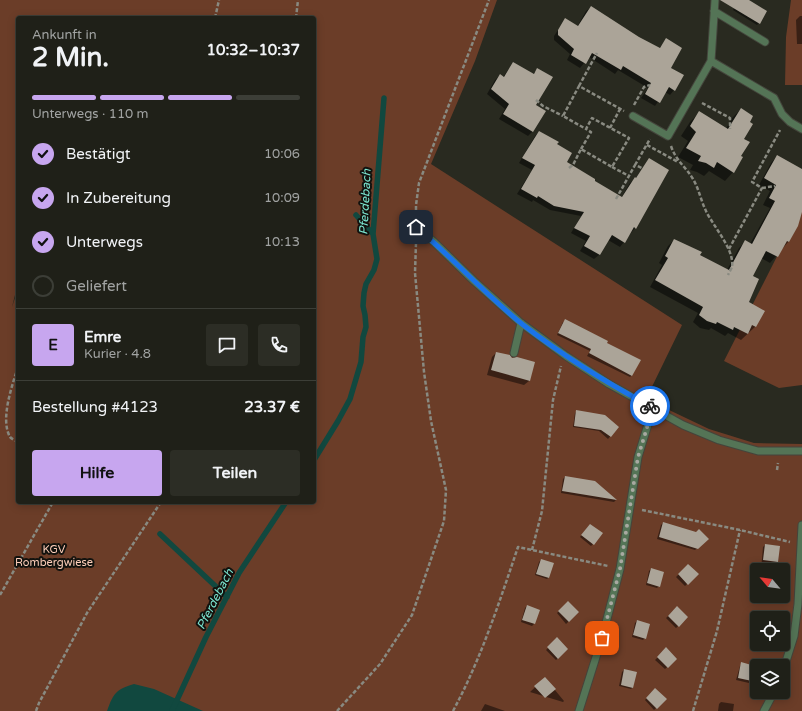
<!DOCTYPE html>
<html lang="de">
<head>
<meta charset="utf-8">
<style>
  :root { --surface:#1f2018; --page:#2c2d25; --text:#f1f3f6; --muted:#a1a3a2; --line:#3c3e37; --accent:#c7a6ef }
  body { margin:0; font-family:"Varela Round",sans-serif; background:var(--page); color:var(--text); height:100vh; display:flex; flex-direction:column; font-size:15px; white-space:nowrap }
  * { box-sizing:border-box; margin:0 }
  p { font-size:13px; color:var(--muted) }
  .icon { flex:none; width:22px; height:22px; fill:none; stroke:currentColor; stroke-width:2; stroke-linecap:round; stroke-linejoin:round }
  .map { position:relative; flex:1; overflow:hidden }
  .side { position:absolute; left:16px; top:16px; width:300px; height:488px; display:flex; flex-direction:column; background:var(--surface); border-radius:4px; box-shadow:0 2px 10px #0003,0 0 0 1px var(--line) }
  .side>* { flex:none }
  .needle { width:26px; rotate:299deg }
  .tools { position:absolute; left:750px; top:563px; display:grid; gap:8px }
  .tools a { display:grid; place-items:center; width:40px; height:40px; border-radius:4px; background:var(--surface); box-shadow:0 2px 10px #0003,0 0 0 1px var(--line); font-size:20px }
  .pin { position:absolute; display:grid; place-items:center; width:34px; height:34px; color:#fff; margin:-17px; border-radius:8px; box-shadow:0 2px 6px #0006 }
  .courier { position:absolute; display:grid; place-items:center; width:40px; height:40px; margin:-20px; border:3px solid #1a73e8; border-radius:50%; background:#fff; color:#222; box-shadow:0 1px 5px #0007 }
  .head em { font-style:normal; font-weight:800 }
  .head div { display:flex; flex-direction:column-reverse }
  .head { display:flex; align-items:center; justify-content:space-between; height:68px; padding:0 16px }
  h1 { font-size:26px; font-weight:800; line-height:30px }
  .bar { display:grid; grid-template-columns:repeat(4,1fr); gap:6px 4px; align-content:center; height:48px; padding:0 16px }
  .bar i { height:5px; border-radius:3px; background:var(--line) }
  .bar .active { background:var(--accent) }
  .bar p { grid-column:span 4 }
  .line { display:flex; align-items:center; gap:10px; padding:0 16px; border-top:1px solid var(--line) }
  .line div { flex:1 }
  .round { display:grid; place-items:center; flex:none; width:42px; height:42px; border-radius:4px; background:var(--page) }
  ol { padding:0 16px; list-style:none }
  li { display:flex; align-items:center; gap:12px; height:44px }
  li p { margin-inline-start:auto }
  li .icon { padding:4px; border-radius:50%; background:var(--accent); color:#111; stroke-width:4 }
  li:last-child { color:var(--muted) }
  li i { width:22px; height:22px; border:2px solid var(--line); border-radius:50% }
  .action { display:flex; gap:8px; margin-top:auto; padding:8px 16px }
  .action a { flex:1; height:46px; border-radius:4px; background:var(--accent); color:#111; font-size:16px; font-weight:800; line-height:46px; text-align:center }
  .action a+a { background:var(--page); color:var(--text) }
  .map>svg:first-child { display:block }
  .green { fill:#6b3d28; fill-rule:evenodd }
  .water { fill:#11483f }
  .shadow { fill:#0007 }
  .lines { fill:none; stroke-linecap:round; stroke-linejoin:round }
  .stream { stroke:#11483f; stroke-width:5.5 }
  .building { fill:#aba498 }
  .lane-casing { stroke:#44453c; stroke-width:9 }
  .path { stroke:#898a81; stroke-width:2.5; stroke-dasharray:4 2; stroke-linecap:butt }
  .lane { stroke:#547456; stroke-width:7 }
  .done { stroke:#a8a9a1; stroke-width:4; stroke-dasharray:0 7.2 }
  .route { stroke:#1a73e8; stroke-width:5 }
  .labels { text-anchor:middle; stroke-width:4; stroke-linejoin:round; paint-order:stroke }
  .park-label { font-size:11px; fill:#feceb9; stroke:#12120e }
  .water-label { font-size:12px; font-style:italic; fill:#7be5d0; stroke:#12120e }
</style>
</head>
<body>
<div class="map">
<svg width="802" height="711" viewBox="0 0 802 711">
  <rect width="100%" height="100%" fill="#292a20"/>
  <path class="green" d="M0 0H497L475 61 431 164 682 325 646 399 709 429 754 443 802 444V711H0ZM18 18H314V502H18V289L12 307 18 283ZM757 570H783V596H757ZM757 618H783V644H757ZM757 666H783V692H757Z
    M791 0H802V85H785L786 37Z
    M802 207V385L779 388 724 361Z"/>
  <path class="water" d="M134 684 154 689 203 711H107C113 694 116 689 134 684Z"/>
  <path class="shadow" d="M739 0H747L759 23 757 25 733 10Z
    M591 7 639 38 659 49 666 39 670 68 683 76 674 90 670 95 665 92 655 106 641 98 648 88 618 70 615 74 589 57 580 68 567 60 570 54 554 40V36L565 20 577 27 586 11Z
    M800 16H802V44H797L796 20Z
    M513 63 533 74 538 69 532 132 528 136 499 119 505 109 487 94 495 80 500 75 503 77Z
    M741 109 742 139 740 157 733 172 725 181 709 171 704 176 697 172 690 170 693 165 678 157 688 141 681 136 690 122 699 113 726 129 732 118Z
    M539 132 556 145 565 162 621 198 630 183 635 179 649 160 635 228 620 247 608 240 599 255 594 259 580 251 586 241 571 233 581 216 550 210 533 200 532 202 517 194 532 170 519 163 535 136Z
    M777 156 802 170V209L789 241 770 263 761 258 752 276 747 302 756 326 741 340 728 333 725 336 711 328 709 330 700 328 693 322 698 313 650 287 662 265 659 263 668 246 674 240 727 270 739 248 746 241 750 244 770 208 763 205 770 191 759 185 771 163Z
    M563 322 606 343 632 375 630 377 587 356 590 351 557 335Z
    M496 353 512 359 534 363 529 381 524 385 487 375 492 357Z
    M577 411 618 427 608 439 599 431 573 427 575 413Z
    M565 477 595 482 616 500 614 502 561 493 563 479Z
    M663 523 707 539 695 550 657 539 661 525Z
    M588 527 593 544 591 546 580 537Z
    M765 545 778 546 776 570H761L763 547Z
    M541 560 549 577 547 579 535 575 539 562Z
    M688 565 697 574 685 586 676 577Z
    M651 569 659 586 657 588 646 585 649 571Z
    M758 596H772L770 599 758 598Z
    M568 602 578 612 566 624 557 613Z
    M527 606 534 624 532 626 521 622 525 608Z
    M677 608 687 617 676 628 666 618Z
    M637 621 645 638 643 640 632 637 635 623Z
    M757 624V641L751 640 755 626Z
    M557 639 567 649 556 660 546 650Z
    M666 649 676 659 665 669 655 660Z
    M742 664 751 681 749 683 736 680 740 666Z
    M624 670 633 687 631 689 619 686 622 672Z
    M545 678 564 701 563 702 530 692Z
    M655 689 665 699 654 710 645 700Z
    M721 702 734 704 733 711H718L719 704Z
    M485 704 505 711H481Z"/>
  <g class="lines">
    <path class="stream" d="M356 215 373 234
      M314 460 338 421 350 399 361 362 363 337 366 327 365 315 363 306 364 293 366 284 374 270 377 259 373 234 384 98
      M160 534 227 597
      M172 711 206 637 239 573 286 502"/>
  </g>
  <path class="building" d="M720 0H749L767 11 760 24Z
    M591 6 639 37 660 48 666 38 682 48 671 68 684 75 675 91 669 87 660 103 645 94 651 83 623 66 621 70 592 53 586 64 571 55 574 49 558 35V30L565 18 578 26Z
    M513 62 534 74 537 68 553 77 536 105 546 111 533 132 503 114 509 104 491 89 500 74 504 77Z
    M741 108 753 116 750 122 753 124 744 139 750 142 741 156 743 157 734 173 717 162 714 168 706 163 698 161 701 156 686 148 696 132 690 126 699 111 728 129Z
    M539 131 559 142 557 144 572 153 567 162 595 179V181L622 197 635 177 636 178 649 158 669 170 636 229 634 227 625 243 612 235 600 255 584 246 590 236 574 228 584 212 554 206 538 196 537 198 521 189 535 165 522 158Z
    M777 155 802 169V212L798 226 789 242 787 241 778 257 766 251 753 276 759 279 749 302 765 311 756 327 752 325 748 334 734 327 733 330 717 322 716 324 707 321 699 315 703 307 655 280 668 258 665 256 674 239 702 252 700 255 729 270 745 240 752 244 775 201 769 198 776 185 764 178Z
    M565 319 608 341 607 343 641 360 632 376 589 353 591 349 558 333Z
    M496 352 510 355 512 358 517 357 535 362 530 381 491 370Z
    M576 410 605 415 619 427 611 437 601 430 574 426Z
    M565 476 595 481 617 500 562 491Z
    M663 522 696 532 699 529 709 539 698 549 659 537Z
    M590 524 603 533 594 545 581 535Z
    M765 544 780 546 778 562 763 560Z
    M541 559 554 563 549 578 536 574Z
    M688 564 699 574 688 585 678 574Z
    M651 568 664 572 660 587 647 583Z
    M568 601 579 612 569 622 558 611Z
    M527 605 540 610 535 624 522 620Z
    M677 606 688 617 679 627 668 616Z
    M637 620 650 624 646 639 633 635Z
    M557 637 568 649 558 659 547 647Z
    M666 647 677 659 668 668 657 657Z
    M741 662 755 666 752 681 738 678Z
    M624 669 637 672 633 688 621 685Z
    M545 677 556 689 545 698 534 686Z
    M655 688 667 699 657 709 646 698Z"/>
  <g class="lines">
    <defs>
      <path id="lane" d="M714 11 765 42
        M711 61 774 98 782 114 790 122 802 129
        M633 116 668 136 711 61 715 0
        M416 227 434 242 474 281 521 323 566 356 609 384 683 425 719 440 758 451H802
        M514 353 521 323
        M783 671 794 636 798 604 802 525
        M579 711 602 638 620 569 638 457 653 408
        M764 711 774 692"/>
    </defs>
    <use href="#lane" class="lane-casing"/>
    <path class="path" d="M215 18 219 0
      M296 18 298 0
      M579 86 597 53
      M536 100 543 106 563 116
      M702 103 730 118V129
      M634 105 644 87 650 85
      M610 128 620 109
      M647 145 678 162
      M671 146C676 161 686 167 693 179 699 189 701 201 706 211 713 226 735 250 732 267 731 269 729 273 728 275
      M581 149 591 132 586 129
      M635 165 650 139
      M612 167 629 176
      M569 168 573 165 581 149 612 167 629 138 592 118 586 129 563 116 579 86 624 111
      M762 188 775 186
      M616 199 635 165 642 168
      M416 216V205L419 183 489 0
      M729 249 762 188 752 182 780 130
      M18 367C12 386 0 419 10 437 12 439 16 441 18 442
      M777 470 778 463
      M642 510 740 530 790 542
      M532 550 542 511 553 400 561 366
      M0 595 53 502
      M36 711 39 703 87 613 161 502
      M337 711 380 664 412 615 444 521 446 490 431 421 424 372 415 273 416 243
      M453 711C481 659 499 603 518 547L608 566
      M693 711 717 631 740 530"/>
    <use href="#lane" class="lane"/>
  </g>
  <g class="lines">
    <path class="done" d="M602 638 620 569 638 457 653 408 650 406"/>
    <path class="route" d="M416 227C453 258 485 294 522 324 562 355 605 382 650 406"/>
  </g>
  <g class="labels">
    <g class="park-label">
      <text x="54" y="553">KGV<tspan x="54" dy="13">Rombergwiese</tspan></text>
    </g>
    <g class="water-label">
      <text transform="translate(365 202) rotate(-87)" y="4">Pferdebach</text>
      <text transform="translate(215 599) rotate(-63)" y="4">Pferdebach</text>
    </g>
  </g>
</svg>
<div class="tools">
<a><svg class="needle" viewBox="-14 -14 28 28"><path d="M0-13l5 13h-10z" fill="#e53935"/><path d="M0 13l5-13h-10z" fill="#a1a3a2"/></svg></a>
<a><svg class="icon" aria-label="locate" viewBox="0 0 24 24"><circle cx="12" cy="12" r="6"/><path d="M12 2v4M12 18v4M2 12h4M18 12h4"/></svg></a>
<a><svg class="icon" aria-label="layers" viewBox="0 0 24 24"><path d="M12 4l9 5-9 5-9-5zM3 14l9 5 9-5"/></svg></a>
</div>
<div class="pin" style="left:602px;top:638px;background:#ea580c"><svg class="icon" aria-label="bag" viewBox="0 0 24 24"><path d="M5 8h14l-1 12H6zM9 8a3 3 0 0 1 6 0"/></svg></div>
<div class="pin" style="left:416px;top:227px;background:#1f2937"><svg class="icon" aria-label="home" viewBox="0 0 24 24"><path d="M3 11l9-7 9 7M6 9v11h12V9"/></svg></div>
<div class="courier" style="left:650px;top:406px"><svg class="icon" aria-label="bike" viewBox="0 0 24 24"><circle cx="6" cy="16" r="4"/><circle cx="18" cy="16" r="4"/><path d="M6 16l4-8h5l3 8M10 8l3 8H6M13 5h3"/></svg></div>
<section class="side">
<div class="head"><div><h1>2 Min.</h1><p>Ankunft in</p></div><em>10:32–10:37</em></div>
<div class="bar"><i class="active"></i><i class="active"></i><i class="active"></i><i></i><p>Unterwegs · 110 m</p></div>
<ol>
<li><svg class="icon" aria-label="check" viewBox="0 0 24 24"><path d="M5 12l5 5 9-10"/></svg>Bestätigt<p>10:06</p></li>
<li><svg class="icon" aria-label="check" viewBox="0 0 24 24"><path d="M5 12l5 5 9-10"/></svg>In Zubereitung<p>10:09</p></li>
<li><svg class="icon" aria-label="check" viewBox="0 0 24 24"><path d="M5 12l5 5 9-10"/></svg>Unterwegs<p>10:13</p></li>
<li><i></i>Geliefert</li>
</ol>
<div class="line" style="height:72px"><b class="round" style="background:var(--accent);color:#111">E</b><div><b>Emre</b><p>Kurier · 4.8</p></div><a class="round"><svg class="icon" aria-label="chat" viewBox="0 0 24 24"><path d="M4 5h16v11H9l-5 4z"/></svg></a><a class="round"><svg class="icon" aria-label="phone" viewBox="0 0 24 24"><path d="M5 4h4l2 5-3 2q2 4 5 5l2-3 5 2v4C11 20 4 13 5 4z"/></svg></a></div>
<div class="line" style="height:52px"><div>Bestellung #4123</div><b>23.37 €</b></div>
<div class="action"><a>Hilfe</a><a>Teilen</a></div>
</section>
</div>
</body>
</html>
